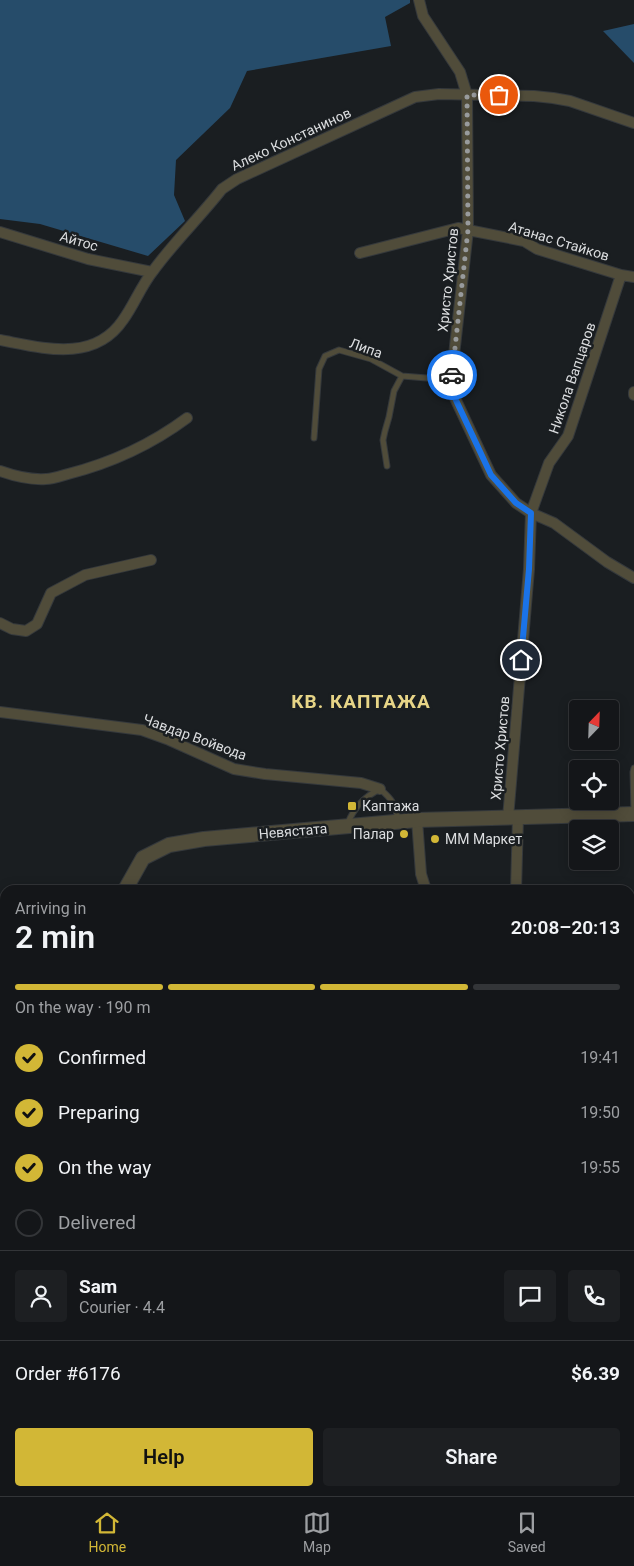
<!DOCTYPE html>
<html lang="en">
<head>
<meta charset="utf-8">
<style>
  :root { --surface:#141619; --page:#1d1f22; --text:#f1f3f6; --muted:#9d9fa2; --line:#333538; --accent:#d2b736 }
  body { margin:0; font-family:Roboto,sans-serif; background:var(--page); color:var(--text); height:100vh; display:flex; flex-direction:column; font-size:19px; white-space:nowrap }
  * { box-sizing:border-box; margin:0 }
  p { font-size:16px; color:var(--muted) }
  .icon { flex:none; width:28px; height:28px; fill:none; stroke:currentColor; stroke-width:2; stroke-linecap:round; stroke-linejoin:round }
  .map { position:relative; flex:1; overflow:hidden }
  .drawer { position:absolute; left:0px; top:885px; width:635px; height:611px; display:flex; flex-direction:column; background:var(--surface); border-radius:15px 15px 0 0; box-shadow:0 2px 12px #0003,0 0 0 1px var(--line) }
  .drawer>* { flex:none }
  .needle { width:32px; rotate:23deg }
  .tools { position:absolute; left:569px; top:700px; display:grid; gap:10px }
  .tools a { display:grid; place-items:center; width:50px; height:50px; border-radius:5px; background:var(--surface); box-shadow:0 2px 12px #0003,0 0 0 1px var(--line); font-size:25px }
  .pin { position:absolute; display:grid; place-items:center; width:42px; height:42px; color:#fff; margin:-21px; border:2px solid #fff; border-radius:50%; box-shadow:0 1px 5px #0007 }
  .courier { position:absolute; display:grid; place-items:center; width:50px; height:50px; margin:-25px; border:4px solid #1a73e8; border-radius:50%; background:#fff; color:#222; box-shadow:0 1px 6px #0007 }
  .head em { font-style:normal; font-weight:600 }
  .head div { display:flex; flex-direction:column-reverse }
  .head { display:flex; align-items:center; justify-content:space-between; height:85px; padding:0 15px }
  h1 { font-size:32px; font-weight:600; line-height:38px }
  .bar { display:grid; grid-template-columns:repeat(4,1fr); gap:8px 5px; align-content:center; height:60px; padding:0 15px }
  .bar i { height:6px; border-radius:4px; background:var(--line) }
  .bar .active { background:var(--accent) }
  .bar p { grid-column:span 4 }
  .line { display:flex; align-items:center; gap:12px; padding:0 15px; border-top:1px solid var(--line) }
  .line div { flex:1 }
  .round { display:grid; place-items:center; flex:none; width:52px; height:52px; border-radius:5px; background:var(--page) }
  ol { padding:0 15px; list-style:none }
  li { display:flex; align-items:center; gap:15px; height:55px }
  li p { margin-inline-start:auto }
  li .icon { padding:5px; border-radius:50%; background:var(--accent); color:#111; stroke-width:4 }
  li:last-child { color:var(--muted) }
  li i { width:28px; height:28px; border:2px solid var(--line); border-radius:50% }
  .primary-button { display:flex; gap:10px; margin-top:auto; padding:10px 15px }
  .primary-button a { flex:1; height:58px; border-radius:5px; background:var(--accent); color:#111; font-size:20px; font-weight:600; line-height:58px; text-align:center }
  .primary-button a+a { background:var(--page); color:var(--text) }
  .tabs { display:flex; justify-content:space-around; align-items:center; height:70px; border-top:1px solid var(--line); background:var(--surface); font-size:14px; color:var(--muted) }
  .tabs a { display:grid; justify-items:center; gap:2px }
  .tabs .active { color:var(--accent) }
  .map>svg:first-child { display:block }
  .built { fill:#1e272e }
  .forest { fill:#264c6a }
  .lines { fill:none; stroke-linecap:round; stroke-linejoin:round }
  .stream { stroke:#284e6b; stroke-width:3 }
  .building { fill:#769ec0 }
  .service-casing { stroke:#35393c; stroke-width:7 }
  .minor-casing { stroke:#35393c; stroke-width:12 }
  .tertiary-casing { stroke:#35393c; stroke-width:16 }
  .service { stroke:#504c3a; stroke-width:5 }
  .minor { stroke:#504c3a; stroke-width:10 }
  .tertiary { stroke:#504c3a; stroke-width:14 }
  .done { stroke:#989b9d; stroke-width:5; stroke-dasharray:0 9 }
  .route { stroke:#1a73e8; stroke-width:6 }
  .poi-dot { fill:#d2b736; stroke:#1a1e21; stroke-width:2 }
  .labels { text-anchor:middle; stroke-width:5; stroke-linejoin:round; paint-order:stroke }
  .street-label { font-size:14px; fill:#dcdee0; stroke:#1a1e21 }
  .poi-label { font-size:14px; fill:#dcdee0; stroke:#1a1e21; text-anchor:start }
  .district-label { font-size:19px; font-weight:bold; letter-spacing:1px; fill:#e7d587; stroke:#1a1e21 }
</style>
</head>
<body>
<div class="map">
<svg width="634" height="1496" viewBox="0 0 634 1496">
  <rect width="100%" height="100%" fill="#1a1e21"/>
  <path class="built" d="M630 1335 634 1337V1419H630Z"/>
  <path class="forest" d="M0 0H410V3L385 17 391 46 247 71 230 108 176 160 174 195 185 221 148 256 40 224 0 219Z
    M634 24V63L603 31Z
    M630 1282 634 1286V1345L630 1342Z
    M634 1447V1496H594L597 1491H630V1452Z"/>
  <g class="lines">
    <path class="stream" d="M630 1475 634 1470
      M614 1496 617 1491"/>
  </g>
  <path class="building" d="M5 991V1016L1 1017 0 993Z
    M630 1348 634 1350V1371L630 1369Z
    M42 1491H56L60 1496H37Z
    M268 1491H304L303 1496H267Z"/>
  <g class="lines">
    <defs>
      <path id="service" d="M314 438 319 369 325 356 339 350 371 359 402 376 452 380
        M387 466 383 440 385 431 389 417 394 391 402 376
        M634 813 633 772 634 768
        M348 823C354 807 364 797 380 789 392 799 396 805 398 821
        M239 1491 240 1496
        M208 1495 212 1491"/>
      <path id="minor" d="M419 0 423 16 460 72 467 95 468 230 452 373 454 396 491 475 516 503 531 513 554 523 607 562 634 578
        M0 232 88 259 152 272
        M360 253 458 228 524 241 537 249 621 275 634 277
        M0 340C43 348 94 363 123 320 134 305 141 286 153 271 174 242 200 217 222 189L237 179 415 97 439 94 534 96 553 98 570 101 634 123
        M634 392V395
        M0 471C14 476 31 480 46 479 53 479 61 476 68 474 111 463 152 444 187 418
        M0 623 12 629 26 631 37 624 51 593 85 575 151 560
        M0 712 142 730 167 739 234 769 265 774 361 783 380 789
        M508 818 529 569 531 513 549 463 568 436 621 275
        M417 820 421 874 426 890
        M516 890 518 818
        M630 968 634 969
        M0 1130 5 1128
        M630 1206 634 1209
        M0 1225 5 1228
        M630 1235 634 1233
        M85 1491 87 1496
        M538 1491 543 1496
        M413 1496 418 1491"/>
      <path id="tertiary" d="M125 890 143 858 169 845 204 839 417 820 634 814
        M0 1217 5 1204"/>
    </defs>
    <use href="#service" class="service-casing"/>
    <use href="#minor" class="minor-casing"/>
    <use href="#tertiary" class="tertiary-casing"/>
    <use href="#service" class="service"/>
    <use href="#minor" class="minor"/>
    <use href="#tertiary" class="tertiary"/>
  </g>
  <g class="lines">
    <path class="done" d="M452 375 468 230 467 95H499"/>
    <path class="route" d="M452 375 454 396 491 475 516 503 531 513 529 569 521 660"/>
  </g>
  <g class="poi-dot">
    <rect x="347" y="801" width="10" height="10" rx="2.5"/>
    <circle cx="404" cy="834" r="5"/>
    <circle cx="435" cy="839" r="5"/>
  </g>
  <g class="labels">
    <g class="street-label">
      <text transform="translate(291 139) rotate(-25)" y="5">Алеко Констанинов</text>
      <text transform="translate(79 241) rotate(16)" y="5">Айтос</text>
      <text transform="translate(559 241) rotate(17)" y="5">Атанас Стайков</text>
      <text transform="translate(448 280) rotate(-84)" y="5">Христо Христов</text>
      <text transform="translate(366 348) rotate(20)" y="5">Липа</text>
      <text transform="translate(572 378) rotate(-71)" y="5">Никола Вапцаров</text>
      <text transform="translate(195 737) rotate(20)" y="5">Чавдар Войвода</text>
      <text transform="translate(500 748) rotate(-85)" y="5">Христо Христов</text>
      <text transform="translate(293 831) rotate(-5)" y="5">Невястата</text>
    </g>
    <g class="poi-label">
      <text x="362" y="811">Каптажа</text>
      <text x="394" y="839" text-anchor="end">Палар</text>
      <text x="445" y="844">ММ Маркет</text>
    </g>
    <g class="district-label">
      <text x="361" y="708">КВ. КАПТАЖА</text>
    </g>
  </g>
</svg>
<div class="tools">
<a><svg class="needle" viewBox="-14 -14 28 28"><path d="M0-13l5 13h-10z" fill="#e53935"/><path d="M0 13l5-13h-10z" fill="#9d9fa2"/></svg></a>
<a><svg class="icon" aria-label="locate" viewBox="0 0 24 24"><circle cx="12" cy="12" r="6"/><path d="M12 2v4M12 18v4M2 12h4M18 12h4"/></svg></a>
<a><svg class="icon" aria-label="layers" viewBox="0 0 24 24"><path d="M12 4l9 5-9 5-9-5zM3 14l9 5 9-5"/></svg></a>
</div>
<div class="pin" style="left:499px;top:95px;background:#ea580c"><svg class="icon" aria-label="bag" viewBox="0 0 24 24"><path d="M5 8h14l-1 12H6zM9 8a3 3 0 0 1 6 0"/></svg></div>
<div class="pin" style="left:521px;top:660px;background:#1f2937"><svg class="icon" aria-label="home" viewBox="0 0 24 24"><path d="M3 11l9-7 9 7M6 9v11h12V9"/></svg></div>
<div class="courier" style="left:452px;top:375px"><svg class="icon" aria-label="car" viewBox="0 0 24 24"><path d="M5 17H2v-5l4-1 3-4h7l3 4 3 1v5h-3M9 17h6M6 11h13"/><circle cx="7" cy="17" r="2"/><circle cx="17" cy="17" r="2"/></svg></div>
<section class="drawer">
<div class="head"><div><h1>2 min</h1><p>Arriving in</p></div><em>20:08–20:13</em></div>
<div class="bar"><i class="active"></i><i class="active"></i><i class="active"></i><i></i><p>On the way · 190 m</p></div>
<ol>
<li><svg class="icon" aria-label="check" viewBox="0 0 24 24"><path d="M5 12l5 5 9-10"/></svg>Confirmed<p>19:41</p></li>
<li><svg class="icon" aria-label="check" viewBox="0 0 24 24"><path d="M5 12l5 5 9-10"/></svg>Preparing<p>19:50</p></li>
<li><svg class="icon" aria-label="check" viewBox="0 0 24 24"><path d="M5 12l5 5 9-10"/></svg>On the way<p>19:55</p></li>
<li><i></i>Delivered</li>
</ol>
<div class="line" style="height:90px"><a class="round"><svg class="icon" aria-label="person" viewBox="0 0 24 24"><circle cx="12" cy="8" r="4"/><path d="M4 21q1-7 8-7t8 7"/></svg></a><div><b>Sam</b><p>Courier · 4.4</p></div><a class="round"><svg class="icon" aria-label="chat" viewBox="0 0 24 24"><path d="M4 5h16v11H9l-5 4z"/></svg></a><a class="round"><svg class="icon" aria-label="phone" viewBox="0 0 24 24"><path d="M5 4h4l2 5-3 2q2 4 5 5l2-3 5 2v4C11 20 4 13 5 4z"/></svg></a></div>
<div class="line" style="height:65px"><div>Order #6176</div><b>$6.39</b></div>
<div class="primary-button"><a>Help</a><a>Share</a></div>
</section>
</div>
<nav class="tabs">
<a class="active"><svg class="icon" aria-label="home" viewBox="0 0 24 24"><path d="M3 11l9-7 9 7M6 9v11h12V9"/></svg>Home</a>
<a><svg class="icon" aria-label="map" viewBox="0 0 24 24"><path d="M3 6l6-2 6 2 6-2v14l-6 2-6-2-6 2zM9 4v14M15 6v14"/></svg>Map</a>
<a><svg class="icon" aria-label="saved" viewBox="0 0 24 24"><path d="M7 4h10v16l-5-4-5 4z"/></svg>Saved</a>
</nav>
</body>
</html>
